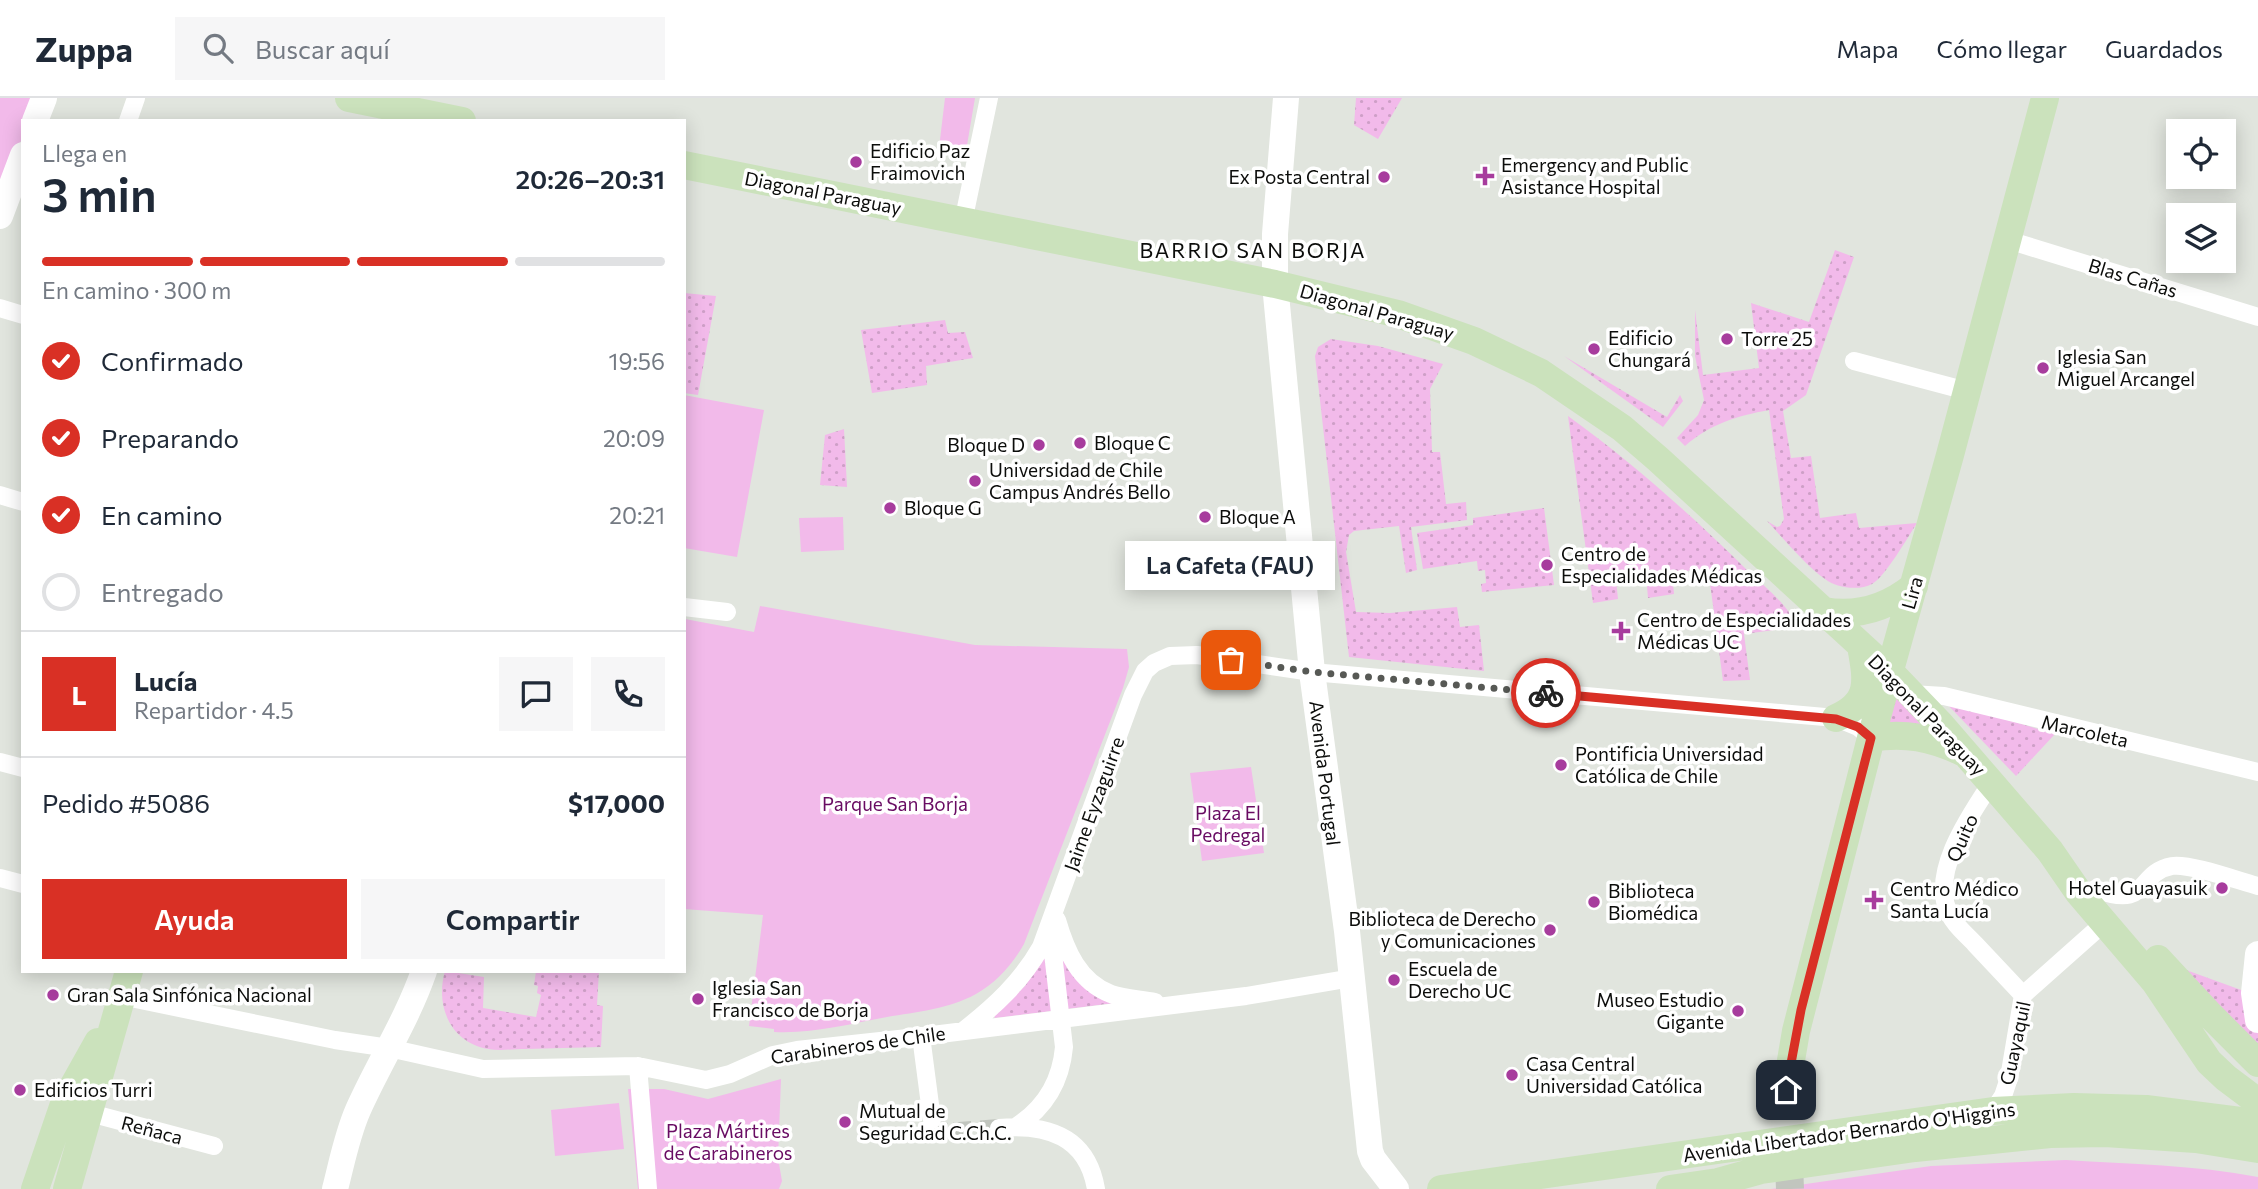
<!DOCTYPE html>
<html lang="es">
<head>
<meta charset="utf-8">
<style>
  :root { --surface:#fff; --page:#f6f6f7; --text:#1f2937; --muted:#747a83; --line:#e0e1e3; --accent:#d93025 }
  body { margin:0; font-family:Commissioner,sans-serif; background:var(--page); color:var(--text); height:100vh; display:flex; flex-direction:column; font-size:26px; white-space:nowrap }
  * { box-sizing:border-box; margin:0 }
  p { font-size:23px; color:var(--muted) }
  .icon { flex:none; width:38px; height:38px; fill:none; stroke:currentColor; stroke-width:2; stroke-linecap:round; stroke-linejoin:round }
  .map { position:relative; flex:1; overflow:hidden }
  .drawer { position:absolute; left:21px; top:21px; width:665px; height:854px; display:flex; flex-direction:column; background:var(--surface); border-radius:0px; box-shadow:0 4px 18px #0003 }
  .drawer>* { flex:none }
  .buttons { position:absolute; left:2166px; top:21px; display:grid; gap:14px }
  .buttons a { display:grid; place-items:center; width:70px; height:70px; border-radius:0px; background:var(--surface); box-shadow:0 4px 18px #0003; font-size:35px }
  .pin { position:absolute; display:grid; place-items:center; width:60px; height:60px; color:#fff; margin:-30px; border-radius:14px; box-shadow:0 4px 10px #0006 }
  .courier { position:absolute; display:grid; place-items:center; width:70px; height:70px; margin:-35px; border:5px solid #d93025; border-radius:50%; background:#fff; color:#222; box-shadow:0 2px 9px #0007 }
  .bubble { position:absolute; height:49px; border-radius:0px; background:var(--surface); box-shadow:0 4px 18px #0003; font-size:23px; font-weight:600; line-height:49px; text-align:center }
  .headline em { font-style:normal; font-weight:600 }
  .headline div { display:flex; flex-direction:column-reverse }
  .headline { display:flex; align-items:center; justify-content:space-between; height:119px; padding:0 21px }
  h1 { font-size:46px; font-weight:600; line-height:52px }
  .bar { display:grid; grid-template-columns:repeat(4,1fr); gap:10px 7px; align-content:center; height:84px; padding:0 21px }
  .bar i { height:9px; border-radius:5px; background:var(--line) }
  .bar .current { background:var(--accent) }
  .bar p { grid-column:span 4 }
  .line { display:flex; align-items:center; gap:18px; padding:0 21px; border-top:2px solid var(--line) }
  .line div { flex:1 }
  .round { display:grid; place-items:center; flex:none; width:74px; height:74px; border-radius:0px; background:var(--page) }
  ol { padding:0 21px; list-style:none }
  li { display:flex; align-items:center; gap:21px; height:77px }
  li p { margin-inline-start:auto }
  li .icon { padding:7px; border-radius:50%; background:var(--accent); color:#fff; stroke-width:4 }
  li:last-child { color:var(--muted) }
  li i { width:38px; height:38px; border:4px solid var(--line); border-radius:50% }
  .action { display:flex; gap:14px; margin-top:auto; padding:14px 21px }
  .action a { flex:1; height:80px; border-radius:0px; background:var(--accent); color:#fff; font-size:28px; font-weight:600; line-height:80px; text-align:center }
  .action a+a { background:var(--page); color:var(--text) }
  header { display:flex; align-items:center; gap:42px; box-sizing:border-box; height:98px; padding:0 35px; background:var(--surface); border-bottom:2px solid var(--line) }
  header strong { font-size:33px }
  nav { display:flex; gap:38px; margin-inline-start:auto; font-size:24px }
  .search { width:490px; height:63px; background:var(--page); display:flex; align-items:center; gap:18px; box-sizing:border-box; padding:0 24px; border-radius:0px; color:var(--muted); font-size:26px }
  .map>svg:first-child { display:block }
  .grass { fill:url(#grass-dots) }
  .park { fill:#f2baea }
  .lines { fill:none; stroke-linecap:round; stroke-linejoin:round }
  .street-tunnel { stroke:#c1c5be; stroke-width:18; stroke-dasharray:18 9; stroke-linecap:butt }
  .primary-tunnel { stroke:#c1c5be; stroke-width:28; stroke-dasharray:28 14; stroke-linecap:butt }
  .street { stroke:#fff; stroke-width:18 }
  .secondary { stroke:#fff; stroke-width:26 }
  .primary { stroke:#cbe2bc; stroke-width:28 }
  .done { stroke:#575955; stroke-width:7; stroke-dasharray:0 12.6 }
  .route { stroke:#d93025; stroke-width:9 }
  .poi-dot { fill:#a73c9d; stroke:#fff; stroke-width:2.5 }
  .labels { text-anchor:middle; stroke-width:7; stroke-linejoin:round; paint-order:stroke }
  .poi-label { font-size:19px; fill:#0c0d0b; stroke:#fff; text-anchor:start }
  .street-label { font-size:19px; fill:#0c0d0b; stroke:#fff }
  .park-label { font-size:19px; fill:#680b62; stroke:#fff }
  .neighbourhood-label { font-size:21px; letter-spacing:2px; fill:#0c0d0b; stroke:#fff }
</style>
</head>
<body>
<header>
<strong>Zuppa</strong>
<div class="search"><svg class="icon" aria-label="search" viewBox="0 0 24 24"><circle cx="10" cy="10" r="6"/><path d="M15 15l6 6"/></svg>Buscar aquí</div>
<nav><a>Mapa</a><a>Cómo llegar</a><a>Guardados</a></nav>
</header>
<div class="map">
<svg width="2258" height="1091" viewBox="0 0 2258 1091">
  <defs>
    <pattern id="grass-dots" width="8" height="8" patternUnits="userSpaceOnUse" patternTransform="scale(1.75)"><rect width="8" height="8" fill="#f2baea"/><path d="M2 2h.1M6 6h.1" fill="none" stroke="#ce9fc7" stroke-width="1.8" stroke-linecap="round"/></pattern>
  </defs>
  <rect width="100%" height="100%" fill="#e1e5de"/>
  <path class="grass" d="M1356 0H1402L1378 41 1354 27Z
    M1835 152 1854 159 1806 297 1783 313 1791 360 1811 358 1820 420 1856 415 1859 430 1917 425C1908 439 1885 479 1872 486 1859 493 1836 490 1825 481 1806 468 1784 441 1767 423L1777 429 1780 428 1784 421 1769 312C1737 318 1710 326 1685 348L1677 340 1698 317 1704 302 1695 258V212L1703 277 1759 270 1751 205 1809 224Z
    M684 195 716 198 698 297 684 295Z
    M945 222 948 235 965 234 973 260 926 268 927 287 872 295 861 232Z
    M1331 241 1378 248 1443 266 1430 291 1432 354H1440L1446 406 1466 404 1467 422 1411 429 1417 472 1406 475 1399 428 1354 433 1349 437 1346 454 1356 514 1390 515 1457 509 1460 529 1479 527 1484 573 1349 559 1315 258 1318 249Z
    M1564 258 1667 319 1680 297 1683 303 1663 329Z
    M1568 318C1633 365 1690 416 1747 472 1763 488 1790 507 1796 529L1744 536 1750 582 1723 583 1708 470 1672 475 1674 496 1648 500 1646 477 1616 482 1618 501 1593 505Z
    M844 331 847 389 820 387 825 337Z
    M1544 410 1554 487 1482 494 1481 486 1486 485 1485 472 1478 473 1477 463 1423 471 1417 435 1473 427V420Z
    M1890 593 1931 637 1881 632Z
    M1944 603 2055 636 2016 678Z
    M1046 854 1052 913 995 920 993 916 1025 888Z
    M1060 854 1123 904 1067 911Z
    M2186 872 2244 893 2258 932V950Z
    M445 873 484 879 483 910 536 919 541 897 537 895 538 888 534 887 536 873H599L597 907 603 908 601 949C576 950 551 950 526 951 514 951 500 953 488 951 450 944 435 908 445 873Z"/>
  <path class="park" d="M0 0H36L23 23V37L0 98Z
    M945 0H975L965 59 939 50Z
    M684 297 764 312 737 459 684 450Z
    M843 419 844 452 801 454 799 420Z
    M760 508 975 547 1127 551 1129 569 1123 590 1024 846C1012 867 997 884 976 896 949 911 916 914 887 919 849 926 812 936 774 934V931L749 928 763 817 684 811 685 521 754 534Z
    M1251 669 1264 755 1202 763 1190 675Z
    M781 981 778 1060 782 1083 779 1091H638L628 991H664L708 1001Z
    M619 1005 624 1051 555 1058 551 1012Z
    M2066 1062C2130 1066 2195 1067 2258 1079V1091H1771L1931 1068Z"/>
  <g class="lines">
    <path class="street-tunnel" d="M932 1022 938 1031 946 1034 999 1030"/>
    <path class="primary-tunnel" d="M1786 992 1790 1091"/>
    <path class="street" d="M128 23 136 0
      M963 124 989 0
      M2008 142 2258 219
      M0 210 23 217
      M1854 263 1967 293
      M0 397 23 404
      M684 509 727 514
      M1911 596 1944 598 2258 674
      M0 664 23 670
      M1992 684C1970 717 1928 777 1950 817 1956 829 1966 836 1975 846 1991 863 2007 880 2023 897
      M0 780 23 786
      M2095 791C2151 812 2135 775 2172 768 2190 765 2239 783 2258 788
      M1057 822C1066 853 1079 884 1111 896 1125 901 1141 901 1155 904
      M121 898 335 942 389 950 483 971 638 968 706 982 730 976 773 957 797 952 908 940 1246 898 1352 880
      M963 933C995 908 1021 884 1041 849L1133 597 1145 573 1154 565 1170 558 1197 557 1312 574 1836 620 1858 629 1871 640
      M921 938 932 1022
      M638 968 648 1091
      M1993 1013 2003 998 2009 980 2023 897 2104 825
      M90 1015 214 1048
      M1017 1028C1046 1009 1061 983 1064 949L1050 830
      M999 1030C1047 1026 1087 1038 1096 1091"/>
    <path class="secondary" d="M1286 0 1275 136V186L1312 574 1347 833 1370 1053 1373 1061 1396 1091
      M35 23 44 0
      M0 118 23 57
      M2258 856 2254 895 2258 922
      M335 1091C342 1064 347 1037 358 1012 379 965 407 922 424 873"/>
    <path class="primary" d="M349 0 462 23
      M684 67 1275 186 1398 216 1474 243 1541 275 1622 330 1658 361 1890 574 1940 626 2050 753 2079 795 2155 884 2209 964 2226 980 2258 1004
      M1824 513C1858 519 1887 510 1914 488
      M1836 620C1872 604 1867 582 1861 548
      M1871 640C1905 634 1932 640 1962 654
      M2158 861 2210 917 2258 965
      M1786 992 1796 933 1871 640 1950 357 2045 0
      M35 1091 65 1003 98 944
      M67 1091 129 873
      M1441 1091 1993 1013 2074 1009 2146 1011 2258 1025
      M1670 1091 1718 1084 1761 1072 1915 1050 2050 1036 2105 1035 2196 1041 2258 1051"/>
  </g>
  <g class="lines">
    <path class="done" d="M1231 562 1312 574 1546 595"/>
    <path class="route" d="M1546 595 1836 621 1858 629 1871 640 1801 912 1786 992"/>
  </g>
  <g class="poi-dot">
    <circle cx="856" cy="64" r="7"/>
    <path d="M1481.5 67.5h7v7h7v7h-7v7h-7v-7h-7v-7h7z"/>
    <circle cx="1384" cy="79" r="7"/>
    <circle cx="1727" cy="241" r="7"/>
    <circle cx="1594" cy="251" r="7"/>
    <circle cx="2043" cy="270" r="7"/>
    <circle cx="1080" cy="345" r="7"/>
    <circle cx="1039" cy="347" r="7"/>
    <circle cx="975" cy="383" r="7"/>
    <circle cx="890" cy="410" r="7"/>
    <circle cx="1205" cy="419" r="7"/>
    <circle cx="1547" cy="467" r="7"/>
    <path d="M1617.5 522.5h7v7h7v7h-7v7h-7v-7h-7v-7h7z"/>
    <circle cx="1561" cy="667" r="7"/>
    <circle cx="2222" cy="790" r="7"/>
    <path d="M1870.5 791.5h7v7h7v7h-7v7h-7v-7h-7v-7h7z"/>
    <circle cx="1594" cy="804" r="7"/>
    <circle cx="1550" cy="832" r="7"/>
    <circle cx="1394" cy="882" r="7"/>
    <circle cx="53" cy="897" r="7"/>
    <circle cx="698" cy="901" r="7"/>
    <circle cx="1738" cy="913" r="7"/>
    <circle cx="1512" cy="977" r="7"/>
    <circle cx="20" cy="992" r="7"/>
    <circle cx="845" cy="1024" r="7"/>
  </g>
  <g class="labels">
    <g class="poi-label">
      <text x="870" y="60">Edificio Paz<tspan x="870" dy="22">Fraimovich</tspan></text>
      <text x="1501" y="74">Emergency and Public<tspan x="1501" dy="22">Asistance Hospital</tspan></text>
      <text x="1370" y="86" text-anchor="end">Ex Posta Central</text>
      <text x="1608" y="247">Edificio<tspan x="1608" dy="22">Chungará</tspan></text>
      <text x="1741" y="248">Torre 25</text>
      <text x="2057" y="266">Iglesia San<tspan x="2057" dy="22">Miguel Arcangel</tspan></text>
      <text x="1094" y="352">Bloque C</text>
      <text x="1025" y="354" text-anchor="end">Bloque D</text>
      <text x="989" y="379">Universidad de Chile<tspan x="989" dy="22">Campus Andrés Bello</tspan></text>
      <text x="904" y="417">Bloque G</text>
      <text x="1219" y="426">Bloque A</text>
      <text x="1561" y="463">Centro de<tspan x="1561" dy="22">Especialidades Médicas</tspan></text>
      <text x="1637" y="529">Centro de Especialidades<tspan x="1637" dy="22">Médicas UC</tspan></text>
      <text x="1575" y="663">Pontificia Universidad<tspan x="1575" dy="22">Católica de Chile</tspan></text>
      <text x="2208" y="797" text-anchor="end">Hotel Guayasuik</text>
      <text x="1890" y="798">Centro Médico<tspan x="1890" dy="22">Santa Lucía</tspan></text>
      <text x="1608" y="800">Biblioteca<tspan x="1608" dy="22">Biomédica</tspan></text>
      <text x="1536" y="828" text-anchor="end">Biblioteca de Derecho<tspan x="1536" dy="22">y Comunicaciones</tspan></text>
      <text x="1408" y="878">Escuela de<tspan x="1408" dy="22">Derecho UC</tspan></text>
      <text x="712" y="897">Iglesia San<tspan x="712" dy="22">Francisco de Borja</tspan></text>
      <text x="67" y="904">Gran Sala Sinfónica Nacional</text>
      <text x="1724" y="909" text-anchor="end">Museo Estudio<tspan x="1724" dy="22">Gigante</tspan></text>
      <text x="1526" y="973">Casa Central<tspan x="1526" dy="22">Universidad Católica</tspan></text>
      <text x="34" y="999">Edificios Turri</text>
      <text x="859" y="1020">Mutual de<tspan x="859" dy="22">Seguridad C.Ch.C.</tspan></text>
    </g>
    <g class="street-label">
      <text transform="translate(823 95) rotate(11)" y="7">Diagonal Paraguay</text>
      <text transform="translate(2133 180) rotate(17)" y="7">Blas Cañas</text>
      <text transform="translate(1377 214) rotate(16)" y="7">Diagonal Paraguay</text>
      <text transform="translate(1912 495) rotate(-74)" y="7">Lira</text>
      <text transform="translate(1927 617) rotate(46)" y="7">Diagonal Paraguay</text>
      <text transform="translate(2085 633) rotate(13)" y="7">Marcoleta</text>
      <text transform="translate(1325 675) rotate(83)" y="7">Avenida Portugal</text>
      <text transform="translate(1094 706) rotate(-70)" y="7">Jaime Eyzaguirre</text>
      <text transform="translate(1962 740) rotate(-66)" y="7">Quito</text>
      <text transform="translate(2015 945) rotate(-78)" y="7">Guayaquil</text>
      <text transform="translate(858 947) rotate(-8)" y="7">Carabineros de Chile</text>
      <text transform="translate(152 1032) rotate(15)" y="7">Reñaca</text>
      <text transform="translate(1849 1034) rotate(-8)" y="7">Avenida Libertador Bernardo O'Higgins</text>
    </g>
    <g class="park-label">
      <text x="895" y="713">Parque San Borja</text>
      <text x="1228" y="722">Plaza El<tspan x="1228" dy="22">Pedregal</tspan></text>
      <text x="728" y="1040">Plaza Mártires<tspan x="728" dy="22">de Carabineros</tspan></text>
    </g>
    <g class="neighbourhood-label">
      <text x="1253" y="160">BARRIO SAN BORJA</text>
    </g>
  </g>
</svg>
<div class="buttons">
<a><svg class="icon" aria-label="locate" viewBox="0 0 24 24"><circle cx="12" cy="12" r="6"/><path d="M12 2v4M12 18v4M2 12h4M18 12h4"/></svg></a>
<a><svg class="icon" aria-label="layers" viewBox="0 0 24 24"><path d="M12 4l9 5-9 5-9-5zM3 14l9 5 9-5"/></svg></a>
</div>
<div class="pin" style="left:1231px;top:562px;background:#ea580c"><svg class="icon" aria-label="bag" viewBox="0 0 24 24"><path d="M5 8h14l-1 12H6zM9 8a3 3 0 0 1 6 0"/></svg></div>
<div class="pin" style="left:1786px;top:992px;background:#1f2937"><svg class="icon" aria-label="home" viewBox="0 0 24 24"><path d="M3 11l9-7 9 7M6 9v11h12V9"/></svg></div>
<div class="courier" style="left:1546px;top:595px"><svg class="icon" aria-label="bike" viewBox="0 0 24 24"><circle cx="6" cy="16" r="4"/><circle cx="18" cy="16" r="4"/><path d="M6 16l4-8h5l3 8M10 8l3 8H6M13 5h3"/></svg></div>
<div class="bubble" style="left:1125px;top:443px;width:210px">La Cafeta (FAU)</div>
<section class="drawer">
<div class="headline"><div><h1>3 min</h1><p>Llega en</p></div><em>20:26–20:31</em></div>
<div class="bar"><i class="current"></i><i class="current"></i><i class="current"></i><i></i><p>En camino · 300 m</p></div>
<ol>
<li><svg class="icon" aria-label="check" viewBox="0 0 24 24"><path d="M5 12l5 5 9-10"/></svg>Confirmado<p>19:56</p></li>
<li><svg class="icon" aria-label="check" viewBox="0 0 24 24"><path d="M5 12l5 5 9-10"/></svg>Preparando<p>20:09</p></li>
<li><svg class="icon" aria-label="check" viewBox="0 0 24 24"><path d="M5 12l5 5 9-10"/></svg>En camino<p>20:21</p></li>
<li><i></i>Entregado</li>
</ol>
<div class="line" style="height:126px"><b class="round" style="background:var(--accent);color:#fff">L</b><div><b>Lucía</b><p>Repartidor · 4.5</p></div><a class="round"><svg class="icon" aria-label="chat" viewBox="0 0 24 24"><path d="M4 5h16v11H9l-5 4z"/></svg></a><a class="round"><svg class="icon" aria-label="phone" viewBox="0 0 24 24"><path d="M5 4h4l2 5-3 2q2 4 5 5l2-3 5 2v4C11 20 4 13 5 4z"/></svg></a></div>
<div class="line" style="height:91px"><div>Pedido #5086</div><b>$17,000</b></div>
<div class="action"><a>Ayuda</a><a>Compartir</a></div>
</section>
</div>
</body>
</html>
